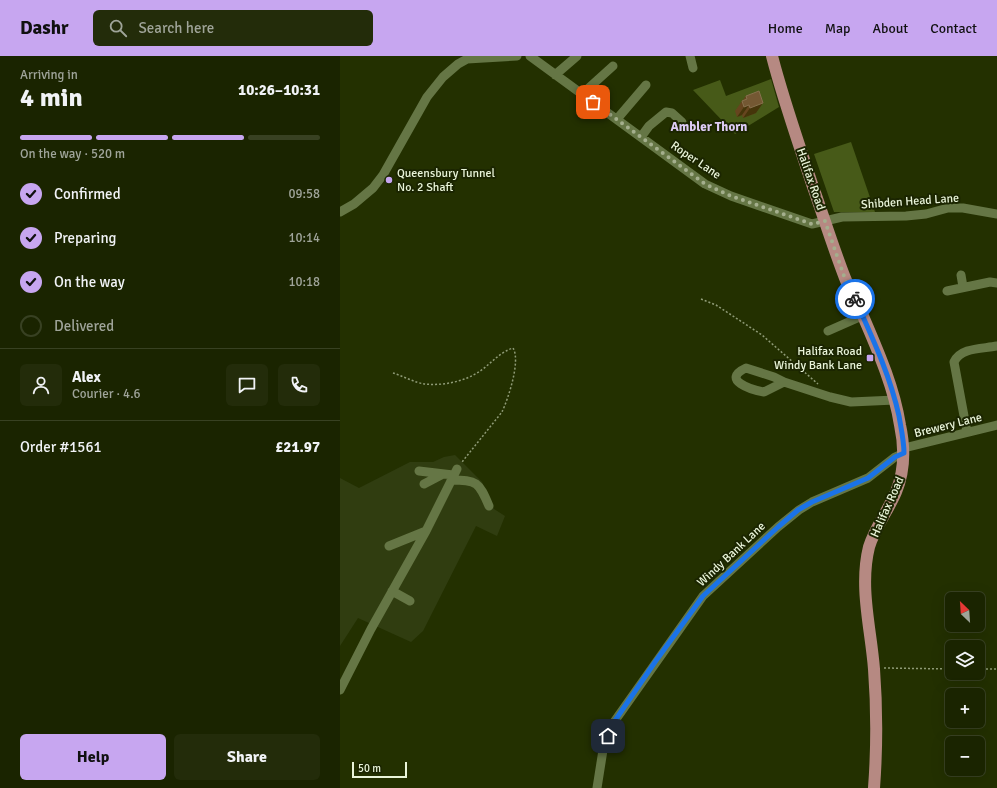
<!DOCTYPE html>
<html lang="en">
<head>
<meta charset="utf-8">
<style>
  :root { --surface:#1a2400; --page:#232c0a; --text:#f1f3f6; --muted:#9fa499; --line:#384122; --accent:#c7a6f0 }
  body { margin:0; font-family:Signika,sans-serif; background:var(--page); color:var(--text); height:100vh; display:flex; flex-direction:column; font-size:15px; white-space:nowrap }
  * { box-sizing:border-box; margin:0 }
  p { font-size:13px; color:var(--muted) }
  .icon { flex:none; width:22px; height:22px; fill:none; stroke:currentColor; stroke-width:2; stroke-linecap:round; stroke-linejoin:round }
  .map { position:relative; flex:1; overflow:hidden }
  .side { display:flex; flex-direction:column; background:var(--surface); width:340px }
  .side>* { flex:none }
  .needle { width:26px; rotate:335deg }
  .controls { position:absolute; left:605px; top:536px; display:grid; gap:8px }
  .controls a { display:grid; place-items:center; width:40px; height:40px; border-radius:6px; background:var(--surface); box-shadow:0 4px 16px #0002,0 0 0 1px var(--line); font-size:20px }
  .scale { position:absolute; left:12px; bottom:10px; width:55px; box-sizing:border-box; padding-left:4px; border:2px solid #e9f4d9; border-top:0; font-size:11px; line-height:14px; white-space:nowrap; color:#e9f4d9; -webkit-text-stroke:3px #1b2501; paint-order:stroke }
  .pin { position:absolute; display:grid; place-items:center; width:34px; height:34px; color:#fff; margin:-17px; border-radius:8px; box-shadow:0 2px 6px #0006 }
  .courier { position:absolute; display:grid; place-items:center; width:40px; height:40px; margin:-20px; border:3px solid #1a73e8; border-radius:50%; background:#fff; color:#222; box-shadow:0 1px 5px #0007 }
  .headline em { font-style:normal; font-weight:700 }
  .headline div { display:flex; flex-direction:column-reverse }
  .headline { display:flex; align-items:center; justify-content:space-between; height:68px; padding:0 20px }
  h1 { font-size:26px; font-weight:700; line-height:30px }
  .bar { display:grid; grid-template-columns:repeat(4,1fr); gap:6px 4px; align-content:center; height:48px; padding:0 20px }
  .bar i { height:5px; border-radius:3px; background:var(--line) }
  .bar .on { background:var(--accent) }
  .bar p { grid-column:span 4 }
  .line { display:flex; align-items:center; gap:10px; padding:0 20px; border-top:1px solid var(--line) }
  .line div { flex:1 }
  .round { display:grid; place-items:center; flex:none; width:42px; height:42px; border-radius:6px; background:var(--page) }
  ol { padding:0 20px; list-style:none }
  li { display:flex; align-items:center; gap:12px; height:44px }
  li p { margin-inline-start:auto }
  li .icon { padding:4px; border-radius:50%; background:var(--accent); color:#111; stroke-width:4 }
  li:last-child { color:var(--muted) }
  li i { width:22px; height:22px; border:2px solid var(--line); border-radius:50% }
  .action { display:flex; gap:8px; margin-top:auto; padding:8px 20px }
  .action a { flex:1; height:46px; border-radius:6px; background:var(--accent); color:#111; font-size:16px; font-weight:700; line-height:46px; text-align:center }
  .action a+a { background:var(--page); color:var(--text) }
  header { display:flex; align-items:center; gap:24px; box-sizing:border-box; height:56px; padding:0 20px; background:var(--accent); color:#111 }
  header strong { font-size:19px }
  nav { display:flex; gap:22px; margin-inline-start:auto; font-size:14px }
  .search { width:280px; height:36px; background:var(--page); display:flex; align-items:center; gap:10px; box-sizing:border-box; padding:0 14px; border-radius:6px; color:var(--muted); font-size:15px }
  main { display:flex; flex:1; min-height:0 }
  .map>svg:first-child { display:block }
  .built { fill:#303d10 }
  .green { fill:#475a18 }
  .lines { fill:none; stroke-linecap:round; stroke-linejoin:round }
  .path { stroke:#8f9b76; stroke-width:1.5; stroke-dasharray:2 2; stroke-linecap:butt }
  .minor { stroke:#657645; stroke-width:9 }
  .major { stroke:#b68982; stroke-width:12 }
  .wall { fill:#66451f }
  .shaded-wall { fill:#45350a }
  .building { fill:#745833; stroke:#86704d }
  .done { stroke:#a4af8d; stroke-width:4; stroke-dasharray:0 7.2 }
  .route { stroke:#1a73e8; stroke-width:5 }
  .poi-dot { fill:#c7a6f0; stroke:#1b2501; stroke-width:1.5 }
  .labels { text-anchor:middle; stroke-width:4; stroke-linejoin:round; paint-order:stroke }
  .street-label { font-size:12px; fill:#e9f4d9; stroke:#1b2501 }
  .poi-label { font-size:12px; fill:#e9f4d9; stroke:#1b2501; text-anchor:start }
  .neighbourhood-label { font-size:13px; font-weight:bold; fill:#ddcbf5; stroke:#1b2501 }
</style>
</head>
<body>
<header>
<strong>Dashr</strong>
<div class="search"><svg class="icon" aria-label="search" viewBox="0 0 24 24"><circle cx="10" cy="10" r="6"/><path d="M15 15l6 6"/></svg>Search here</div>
<nav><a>Home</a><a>Map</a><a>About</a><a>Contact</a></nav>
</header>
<main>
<section class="side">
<div class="headline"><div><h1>4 min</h1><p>Arriving in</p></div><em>10:26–10:31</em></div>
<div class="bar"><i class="on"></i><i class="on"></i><i class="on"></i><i></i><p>On the way · 520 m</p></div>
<ol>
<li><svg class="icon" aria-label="check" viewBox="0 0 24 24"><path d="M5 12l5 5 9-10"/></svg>Confirmed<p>09:58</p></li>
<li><svg class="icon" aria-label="check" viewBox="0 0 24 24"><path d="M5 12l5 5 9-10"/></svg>Preparing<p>10:14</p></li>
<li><svg class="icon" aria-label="check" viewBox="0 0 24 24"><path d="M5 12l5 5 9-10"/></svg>On the way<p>10:18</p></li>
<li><i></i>Delivered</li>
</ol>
<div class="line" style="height:72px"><a class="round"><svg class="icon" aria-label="person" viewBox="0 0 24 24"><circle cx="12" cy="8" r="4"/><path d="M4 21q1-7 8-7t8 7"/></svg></a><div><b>Alex</b><p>Courier · 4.6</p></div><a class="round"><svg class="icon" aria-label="chat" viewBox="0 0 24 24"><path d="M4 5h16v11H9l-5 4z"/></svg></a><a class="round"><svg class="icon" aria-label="phone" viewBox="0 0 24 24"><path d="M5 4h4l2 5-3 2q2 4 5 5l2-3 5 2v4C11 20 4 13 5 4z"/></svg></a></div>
<div class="line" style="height:52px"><div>Order #1561</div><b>£21.97</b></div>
<div class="action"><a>Help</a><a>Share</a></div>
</section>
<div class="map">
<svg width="657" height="732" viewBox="0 0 657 732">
  <rect width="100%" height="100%" fill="#233000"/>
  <path class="built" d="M115 399 142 426 154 453 165 460 157 480 136 470 83 575 71 586 18 562 0 590V422L19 432 70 406H93L104 401Z"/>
  <path class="green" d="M431 23 439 51 395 78 353 34 380 24 386 40Z
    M511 86 535 156H494L474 98Z"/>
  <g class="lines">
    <path class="path" d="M361 243 376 249 422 279 478 328
      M53 317C63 320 75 327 85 328 105 330 127 325 143 313 153 305 161 296 173 292 181 305 168 343 162 356L122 406
      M544 612 612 613
      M638 613H657"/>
    <path class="minor" d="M190 0 365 128 391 140 472 168 502 161 566 160 586 158 608 152H623L657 158
      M350 0 353 12
      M215 19 237 0
      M242 38 273 10
      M277 63 306 29
      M301 81 309 70 326 56 332 57 342 66
      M0 156 14 148 33 132 43 119 87 41 103 21 118 8 127 3 177 0
      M621 219 623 231
      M607 235 650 226 657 227
      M488 275 522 260
      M444 326 434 321 406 312C380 324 412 334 424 336L444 326 490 341 511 346 555 344
      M627 376 614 306C621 291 643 293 657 290
      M564 392 657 369
      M79 415 113 419
      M111 424C137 424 139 426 149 450
      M84 428 103 418
      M49 490 86 475
      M52 535 70 545
      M0 634 31 573 86 475 117 413
      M257 732 263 694 274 666 363 540 438 471 459 454 472 446 528 422 555 401 564 397"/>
    <path class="major" d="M432 0C443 43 458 85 472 128 483 159 493 191 505 222 510 235 517 248 523 260 538 295 554 331 560 369 565 392 565 414 556 436 548 455 535 471 529 491 519 531 531 573 534 613 537 653 537 692 534 732"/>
  </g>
  <path class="wall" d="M406 40 416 57 403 62 402 59 397 61 395 55 402 45 403 44Z"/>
  <path class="shaded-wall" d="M423 47 416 57 403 62 410 52Z
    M409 49 402 59 397 61 404 51Z"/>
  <path class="building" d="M419 35 423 47 410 52 409 49 404 51 402 45 407 43 406 40Z"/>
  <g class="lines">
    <path class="done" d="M253 46 365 128 391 140 472 168 485 165 505 223 515 243"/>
    <path class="route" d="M268 680 274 666 315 606 363 540 438 471 458 454 472 446 528 422 555 401 564 397C564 385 561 372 559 360 550 319 532 281 515 243"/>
  </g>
  <g class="poi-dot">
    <circle cx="49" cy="124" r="4"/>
    <rect x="526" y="298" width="8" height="8" rx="2"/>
  </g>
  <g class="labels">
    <g class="street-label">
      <text transform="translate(356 104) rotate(34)" y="4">Roper Lane</text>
      <text transform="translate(471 123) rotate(71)" y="4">Halifax Road</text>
      <text transform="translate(570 145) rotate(-4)" y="4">Shibden Head Lane</text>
      <text transform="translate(608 369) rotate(-14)" y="4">Brewery Lane</text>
      <text transform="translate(547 451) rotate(-66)" y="4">Halifax Road</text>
      <text transform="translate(391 498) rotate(-43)" y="4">Windy Bank Lane</text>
    </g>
    <g class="poi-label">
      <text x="57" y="121">Queensbury Tunnel<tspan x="57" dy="14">No. 2 Shaft</tspan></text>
      <text x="522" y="299" text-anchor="end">Halifax Road<tspan x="522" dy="14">Windy Bank Lane</tspan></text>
    </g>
    <g class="neighbourhood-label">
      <text x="369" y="75">Ambler Thorn</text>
    </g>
  </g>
</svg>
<div class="controls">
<a><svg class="needle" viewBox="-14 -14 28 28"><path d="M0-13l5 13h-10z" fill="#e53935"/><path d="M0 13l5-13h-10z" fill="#9fa499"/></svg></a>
<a><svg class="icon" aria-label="layers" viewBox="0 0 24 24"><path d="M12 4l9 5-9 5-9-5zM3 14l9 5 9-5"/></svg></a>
<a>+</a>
<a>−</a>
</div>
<div class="scale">50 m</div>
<div class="pin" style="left:253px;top:46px;background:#ea580c"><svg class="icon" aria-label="bag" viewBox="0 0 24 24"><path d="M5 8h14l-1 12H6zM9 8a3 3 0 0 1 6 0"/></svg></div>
<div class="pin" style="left:268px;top:680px;background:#1f2937"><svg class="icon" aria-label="home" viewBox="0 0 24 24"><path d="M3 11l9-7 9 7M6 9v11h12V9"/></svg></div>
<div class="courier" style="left:515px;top:243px"><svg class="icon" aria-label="bike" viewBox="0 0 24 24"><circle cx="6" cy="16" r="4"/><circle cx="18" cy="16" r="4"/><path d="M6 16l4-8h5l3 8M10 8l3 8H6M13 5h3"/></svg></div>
</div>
</main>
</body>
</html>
